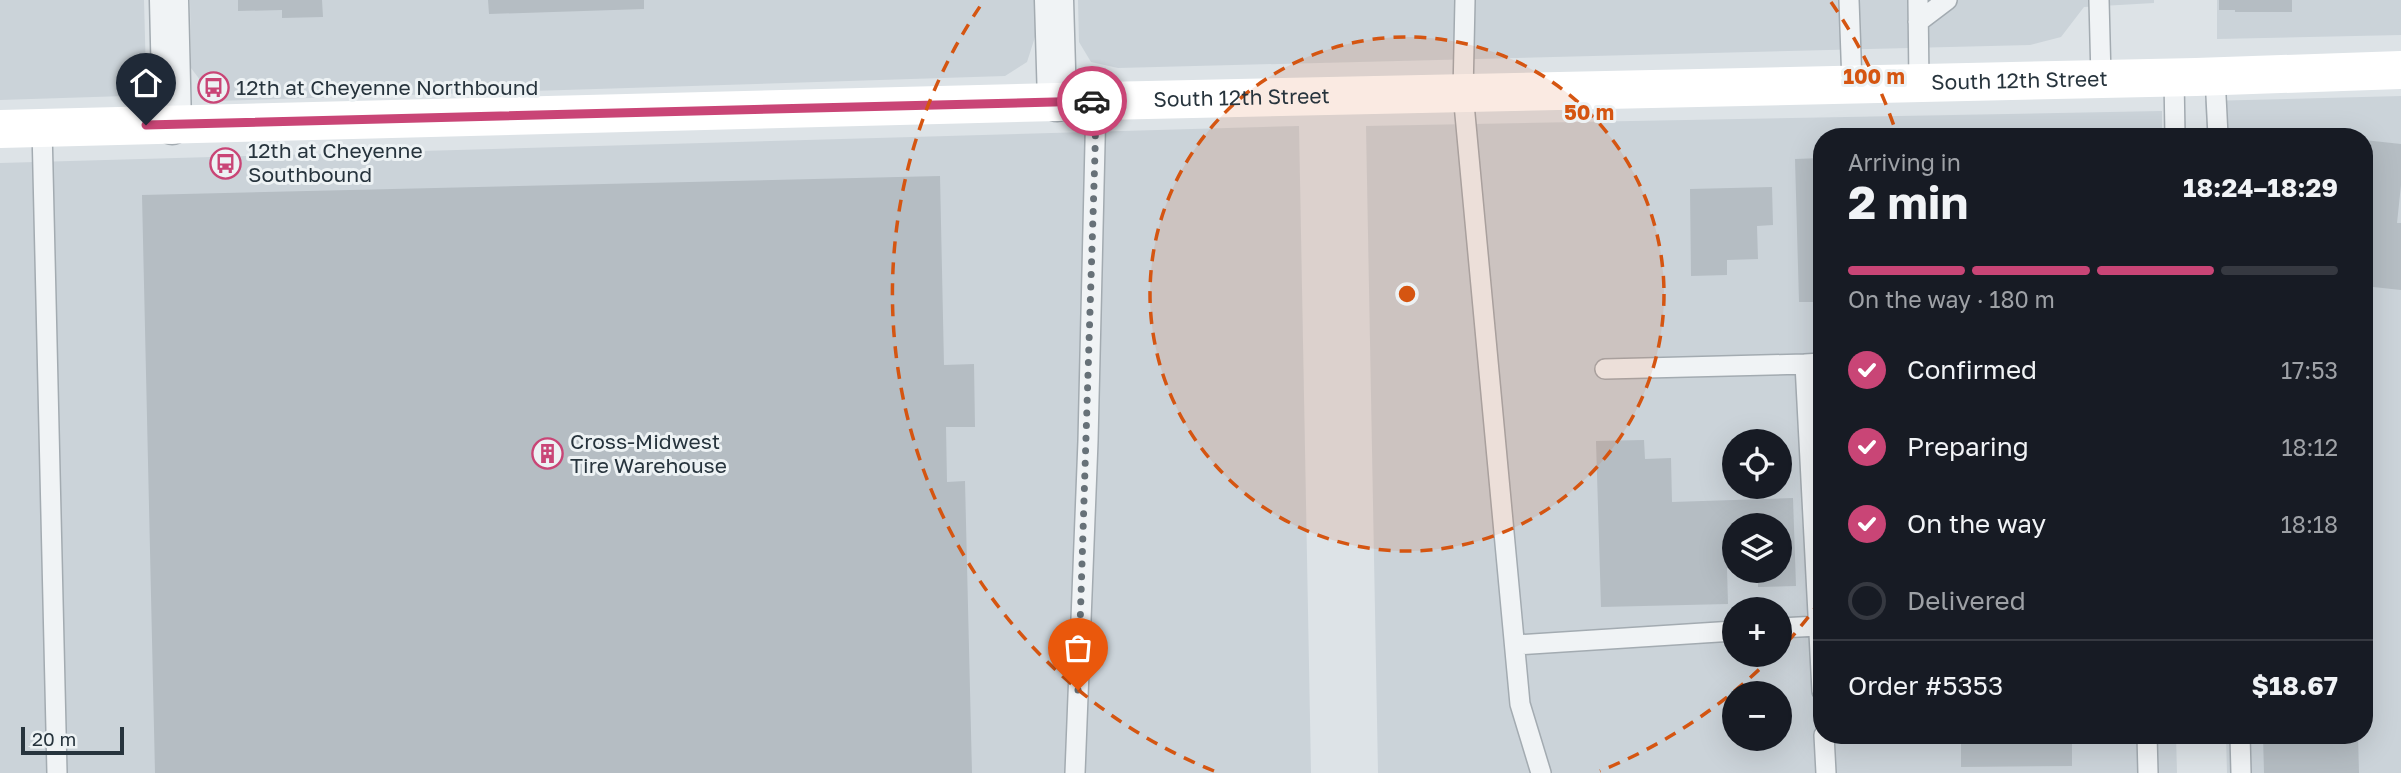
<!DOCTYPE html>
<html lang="en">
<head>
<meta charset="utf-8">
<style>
  :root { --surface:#171b24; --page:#242831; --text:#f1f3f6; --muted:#9ea1a6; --line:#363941; --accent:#c94576 }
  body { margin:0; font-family:"Golos Text",sans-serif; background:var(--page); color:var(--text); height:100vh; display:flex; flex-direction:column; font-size:26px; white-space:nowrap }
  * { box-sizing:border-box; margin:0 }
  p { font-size:23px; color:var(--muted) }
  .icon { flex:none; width:38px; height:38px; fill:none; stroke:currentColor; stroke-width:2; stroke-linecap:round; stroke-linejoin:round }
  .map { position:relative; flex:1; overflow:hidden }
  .details { position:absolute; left:1813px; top:128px; width:560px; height:616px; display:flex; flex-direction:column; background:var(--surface); border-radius:28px; box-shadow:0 7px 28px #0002 }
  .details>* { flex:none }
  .controls { position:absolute; left:1722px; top:429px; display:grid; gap:14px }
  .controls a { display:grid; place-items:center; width:70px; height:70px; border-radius:50%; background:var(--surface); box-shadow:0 7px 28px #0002; font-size:35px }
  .scale { position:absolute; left:21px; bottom:18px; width:103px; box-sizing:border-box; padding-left:7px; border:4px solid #27343d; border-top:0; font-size:19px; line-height:24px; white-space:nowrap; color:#27343d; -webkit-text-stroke:5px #edf2f4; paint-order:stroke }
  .pin { position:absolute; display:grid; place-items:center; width:60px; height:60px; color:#fff; margin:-72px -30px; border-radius:50% 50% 50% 0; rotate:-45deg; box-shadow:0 0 7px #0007 }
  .pin .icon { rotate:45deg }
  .courier { position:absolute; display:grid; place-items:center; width:70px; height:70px; margin:-35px; border:5px solid #c94576; border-radius:50%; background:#fff; color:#222; box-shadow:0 2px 9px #0007 }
  .headline em { font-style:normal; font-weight:700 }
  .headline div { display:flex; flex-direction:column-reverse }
  .headline { display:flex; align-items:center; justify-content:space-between; height:119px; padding:0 35px }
  h1 { font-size:46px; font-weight:700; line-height:52px }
  .bar { display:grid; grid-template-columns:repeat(4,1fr); gap:10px 7px; align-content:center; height:84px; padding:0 35px }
  .bar i { height:9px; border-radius:5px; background:var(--line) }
  .bar .active { background:var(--accent) }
  .bar p { grid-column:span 4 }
  .line { display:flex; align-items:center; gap:18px; padding:0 35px; border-top:2px solid var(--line) }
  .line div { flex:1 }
  ol { padding:0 35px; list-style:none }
  li { display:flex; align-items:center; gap:21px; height:77px }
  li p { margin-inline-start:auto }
  li .icon { padding:7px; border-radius:50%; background:var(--accent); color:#fff; stroke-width:4 }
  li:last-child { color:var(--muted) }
  li i { width:38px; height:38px; border:4px solid var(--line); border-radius:50% }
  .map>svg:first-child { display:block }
  .built { fill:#cbd3d9; fill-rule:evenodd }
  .building { fill:#b5bdc3 }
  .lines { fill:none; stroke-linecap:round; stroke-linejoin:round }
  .lane-casing { stroke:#a3abb1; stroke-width:22 }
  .street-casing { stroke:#a3abb1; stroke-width:41 }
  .lane { stroke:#f0f3f5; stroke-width:19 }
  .street { stroke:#f0f3f5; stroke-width:38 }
  .secondary { stroke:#fff; stroke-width:38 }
  .done { stroke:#677178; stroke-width:7; stroke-dasharray:0 12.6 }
  .route { stroke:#c94576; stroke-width:9 }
  .ring { fill:none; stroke:#d55511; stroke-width:3.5; stroke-dasharray:12 9 }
  .labels { text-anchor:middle; stroke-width:6; stroke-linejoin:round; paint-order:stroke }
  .street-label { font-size:21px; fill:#27343d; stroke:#edf2f4 }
  .poi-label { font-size:21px; fill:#27343d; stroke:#edf2f4; text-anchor:start }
  .centre { fill:#d55511; stroke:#edf2f4; stroke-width:3.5 }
  .ring-label { font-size:21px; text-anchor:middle; font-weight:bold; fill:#d55511; stroke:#edf2f4; stroke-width:6; stroke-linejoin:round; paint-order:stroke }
</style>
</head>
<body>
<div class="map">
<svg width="2401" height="773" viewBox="0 0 2401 773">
  <rect width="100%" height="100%" fill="#dde3e7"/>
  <path class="built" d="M0 0H144L146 76 125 96 0 100Z
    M190 0H1035V37L1027 62 1005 76 216 101 191 68Z
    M1078 0H2154V3L2084 7 2061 37 2030 45 1118 68 1091 62 1079 42Z
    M2217 0H2401V35L2217 39Z
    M2401 96V773H2227L2226 735H2364V136H2207L2205 101Z
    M2162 111V136H1822V735H2176L2177 773H1378L1366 126ZM1734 441H1780V486H1734ZM1734 525H1780V570H1734ZM1734 609H1780V654H1734ZM1734 693H1780V738H1734Z
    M1299 126 1311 773H0V163Z"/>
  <path class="building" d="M238 0H322L323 17 282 18V10L238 11Z
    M488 0H644V9L489 14Z
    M2219 0H2292V12H2235V10H2219Z
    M2364 140 2401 144V185L2397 223H2401V290L2364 286 2370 223 2364 222Z
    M1822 158V302H1799L1795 159Z
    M940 176 944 365 974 364 975 427H946L947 482 965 481 972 773H155L142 195Z
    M1772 187 1773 225 1757 226 1758 259 1727 260V275L1691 276 1690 189Z
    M1644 440 1645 459 1671 458 1672 502 1793 498 1796 586 1758 587V570H1780V525H1734V568H1727L1728 604 1601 607 1596 441Z
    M1961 735H2072V766L1961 767Z
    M2263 735H2358L2359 773H2264Z"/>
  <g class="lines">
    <defs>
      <path id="lane" d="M1465 0 1463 93 1520 704 1541 773
        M1849 0 1852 84
        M1918 0 1919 83
        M2099 0 2101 78
        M1918 22 1947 0
        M2215 76 2218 136
        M2174 77 2175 136
        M42 128 57 773
        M1822 363 1805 364 1822 691
        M1605 369 1805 364
        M1780 628 1818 626
        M1515 645 1734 631
        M1824 735 1826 773
        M2147 735 2148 773
        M2240 735 2241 773
        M1075 773 1088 441 1096 101"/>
      <path id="street" d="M169 0 172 125
        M1054 0 1057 102"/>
    </defs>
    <use href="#lane" class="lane-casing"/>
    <use href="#street" class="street-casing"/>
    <use href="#lane" class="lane"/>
    <use href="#street" class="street"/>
    <path class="secondary" id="s1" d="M0 129 1057 102 2196 77 2401 70"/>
  </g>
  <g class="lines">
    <path class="done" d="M1078 690 1095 153 1096 101H1092"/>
    <path class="route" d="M146 125 1092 101"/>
  </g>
  <circle cx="1407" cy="294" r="257" fill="#d55511" fill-opacity=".12"/>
  <g class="ring">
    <circle cx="1407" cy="294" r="257"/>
    <path d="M1821 600A515 515 0 0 1 1781 649M1774 655A515 515 0 0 1 1600 771M1214 771A515 515 0 0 1 983 2M1831 2A515 515 0 0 1 1897 135"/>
  </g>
  <defs>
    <symbol id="bus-ring" viewBox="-11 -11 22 22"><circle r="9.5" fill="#edf2f4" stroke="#c94576" stroke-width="1.5"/><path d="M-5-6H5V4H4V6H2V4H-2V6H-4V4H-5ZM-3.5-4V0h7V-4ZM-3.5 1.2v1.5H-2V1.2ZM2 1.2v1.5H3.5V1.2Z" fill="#c94576"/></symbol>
    <symbol id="building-ring" viewBox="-11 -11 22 22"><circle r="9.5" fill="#edf2f4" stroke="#c94576" stroke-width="1.5"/><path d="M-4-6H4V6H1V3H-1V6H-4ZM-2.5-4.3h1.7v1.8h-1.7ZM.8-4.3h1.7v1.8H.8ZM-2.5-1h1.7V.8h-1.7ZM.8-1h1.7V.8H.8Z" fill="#c94576"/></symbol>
  </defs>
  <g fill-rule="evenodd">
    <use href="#bus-ring" x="196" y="70" width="35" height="35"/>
    <use href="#bus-ring" x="208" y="146" width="35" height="35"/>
    <use href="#building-ring" x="530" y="436" width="35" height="35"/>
  </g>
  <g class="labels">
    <g class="street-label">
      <text dy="7" stroke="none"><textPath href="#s1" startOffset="2020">South 12th Street</textPath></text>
      <text dy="7" stroke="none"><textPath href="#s1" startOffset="1242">South 12th Street</textPath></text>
    </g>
    <g class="poi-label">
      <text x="236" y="95">12th at Cheyenne Northbound</text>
      <text x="248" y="158">12th at Cheyenne<tspan x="248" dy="24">Southbound</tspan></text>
      <text x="570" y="449">Cross-Midwest<tspan x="570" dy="24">Tire Warehouse</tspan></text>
    </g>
  </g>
  <circle cx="1407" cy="294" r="10" class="centre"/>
  <g class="ring-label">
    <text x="1874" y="84">100 m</text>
    <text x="1589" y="120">50 m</text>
  </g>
</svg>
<div class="controls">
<a><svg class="icon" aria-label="locate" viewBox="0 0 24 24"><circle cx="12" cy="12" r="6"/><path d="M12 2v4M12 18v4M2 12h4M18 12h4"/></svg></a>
<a><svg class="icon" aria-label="layers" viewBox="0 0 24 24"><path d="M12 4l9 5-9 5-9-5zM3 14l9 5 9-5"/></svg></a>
<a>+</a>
<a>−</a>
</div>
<div class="scale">20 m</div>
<div class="pin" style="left:1078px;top:690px;background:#ea580c"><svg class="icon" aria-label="bag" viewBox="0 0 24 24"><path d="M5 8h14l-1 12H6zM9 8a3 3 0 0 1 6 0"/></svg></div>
<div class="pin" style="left:146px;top:125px;background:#1f2937"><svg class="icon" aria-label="home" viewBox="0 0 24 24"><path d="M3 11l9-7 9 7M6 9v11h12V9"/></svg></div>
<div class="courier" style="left:1092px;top:101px"><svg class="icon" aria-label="car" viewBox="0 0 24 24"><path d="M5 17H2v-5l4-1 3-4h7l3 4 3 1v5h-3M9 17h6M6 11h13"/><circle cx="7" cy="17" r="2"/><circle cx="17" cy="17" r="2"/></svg></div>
<section class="details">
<div class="headline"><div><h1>2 min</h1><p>Arriving in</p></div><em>18:24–18:29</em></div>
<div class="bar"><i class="active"></i><i class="active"></i><i class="active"></i><i></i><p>On the way · 180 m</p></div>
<ol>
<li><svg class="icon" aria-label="check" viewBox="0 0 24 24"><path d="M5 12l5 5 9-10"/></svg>Confirmed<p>17:53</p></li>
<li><svg class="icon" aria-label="check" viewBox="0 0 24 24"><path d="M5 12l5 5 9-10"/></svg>Preparing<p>18:12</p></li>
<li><svg class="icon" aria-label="check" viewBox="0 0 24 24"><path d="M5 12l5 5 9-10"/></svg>On the way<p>18:18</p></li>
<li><i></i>Delivered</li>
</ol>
<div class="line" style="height:91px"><div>Order #5353</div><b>$18.67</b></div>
</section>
</div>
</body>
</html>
